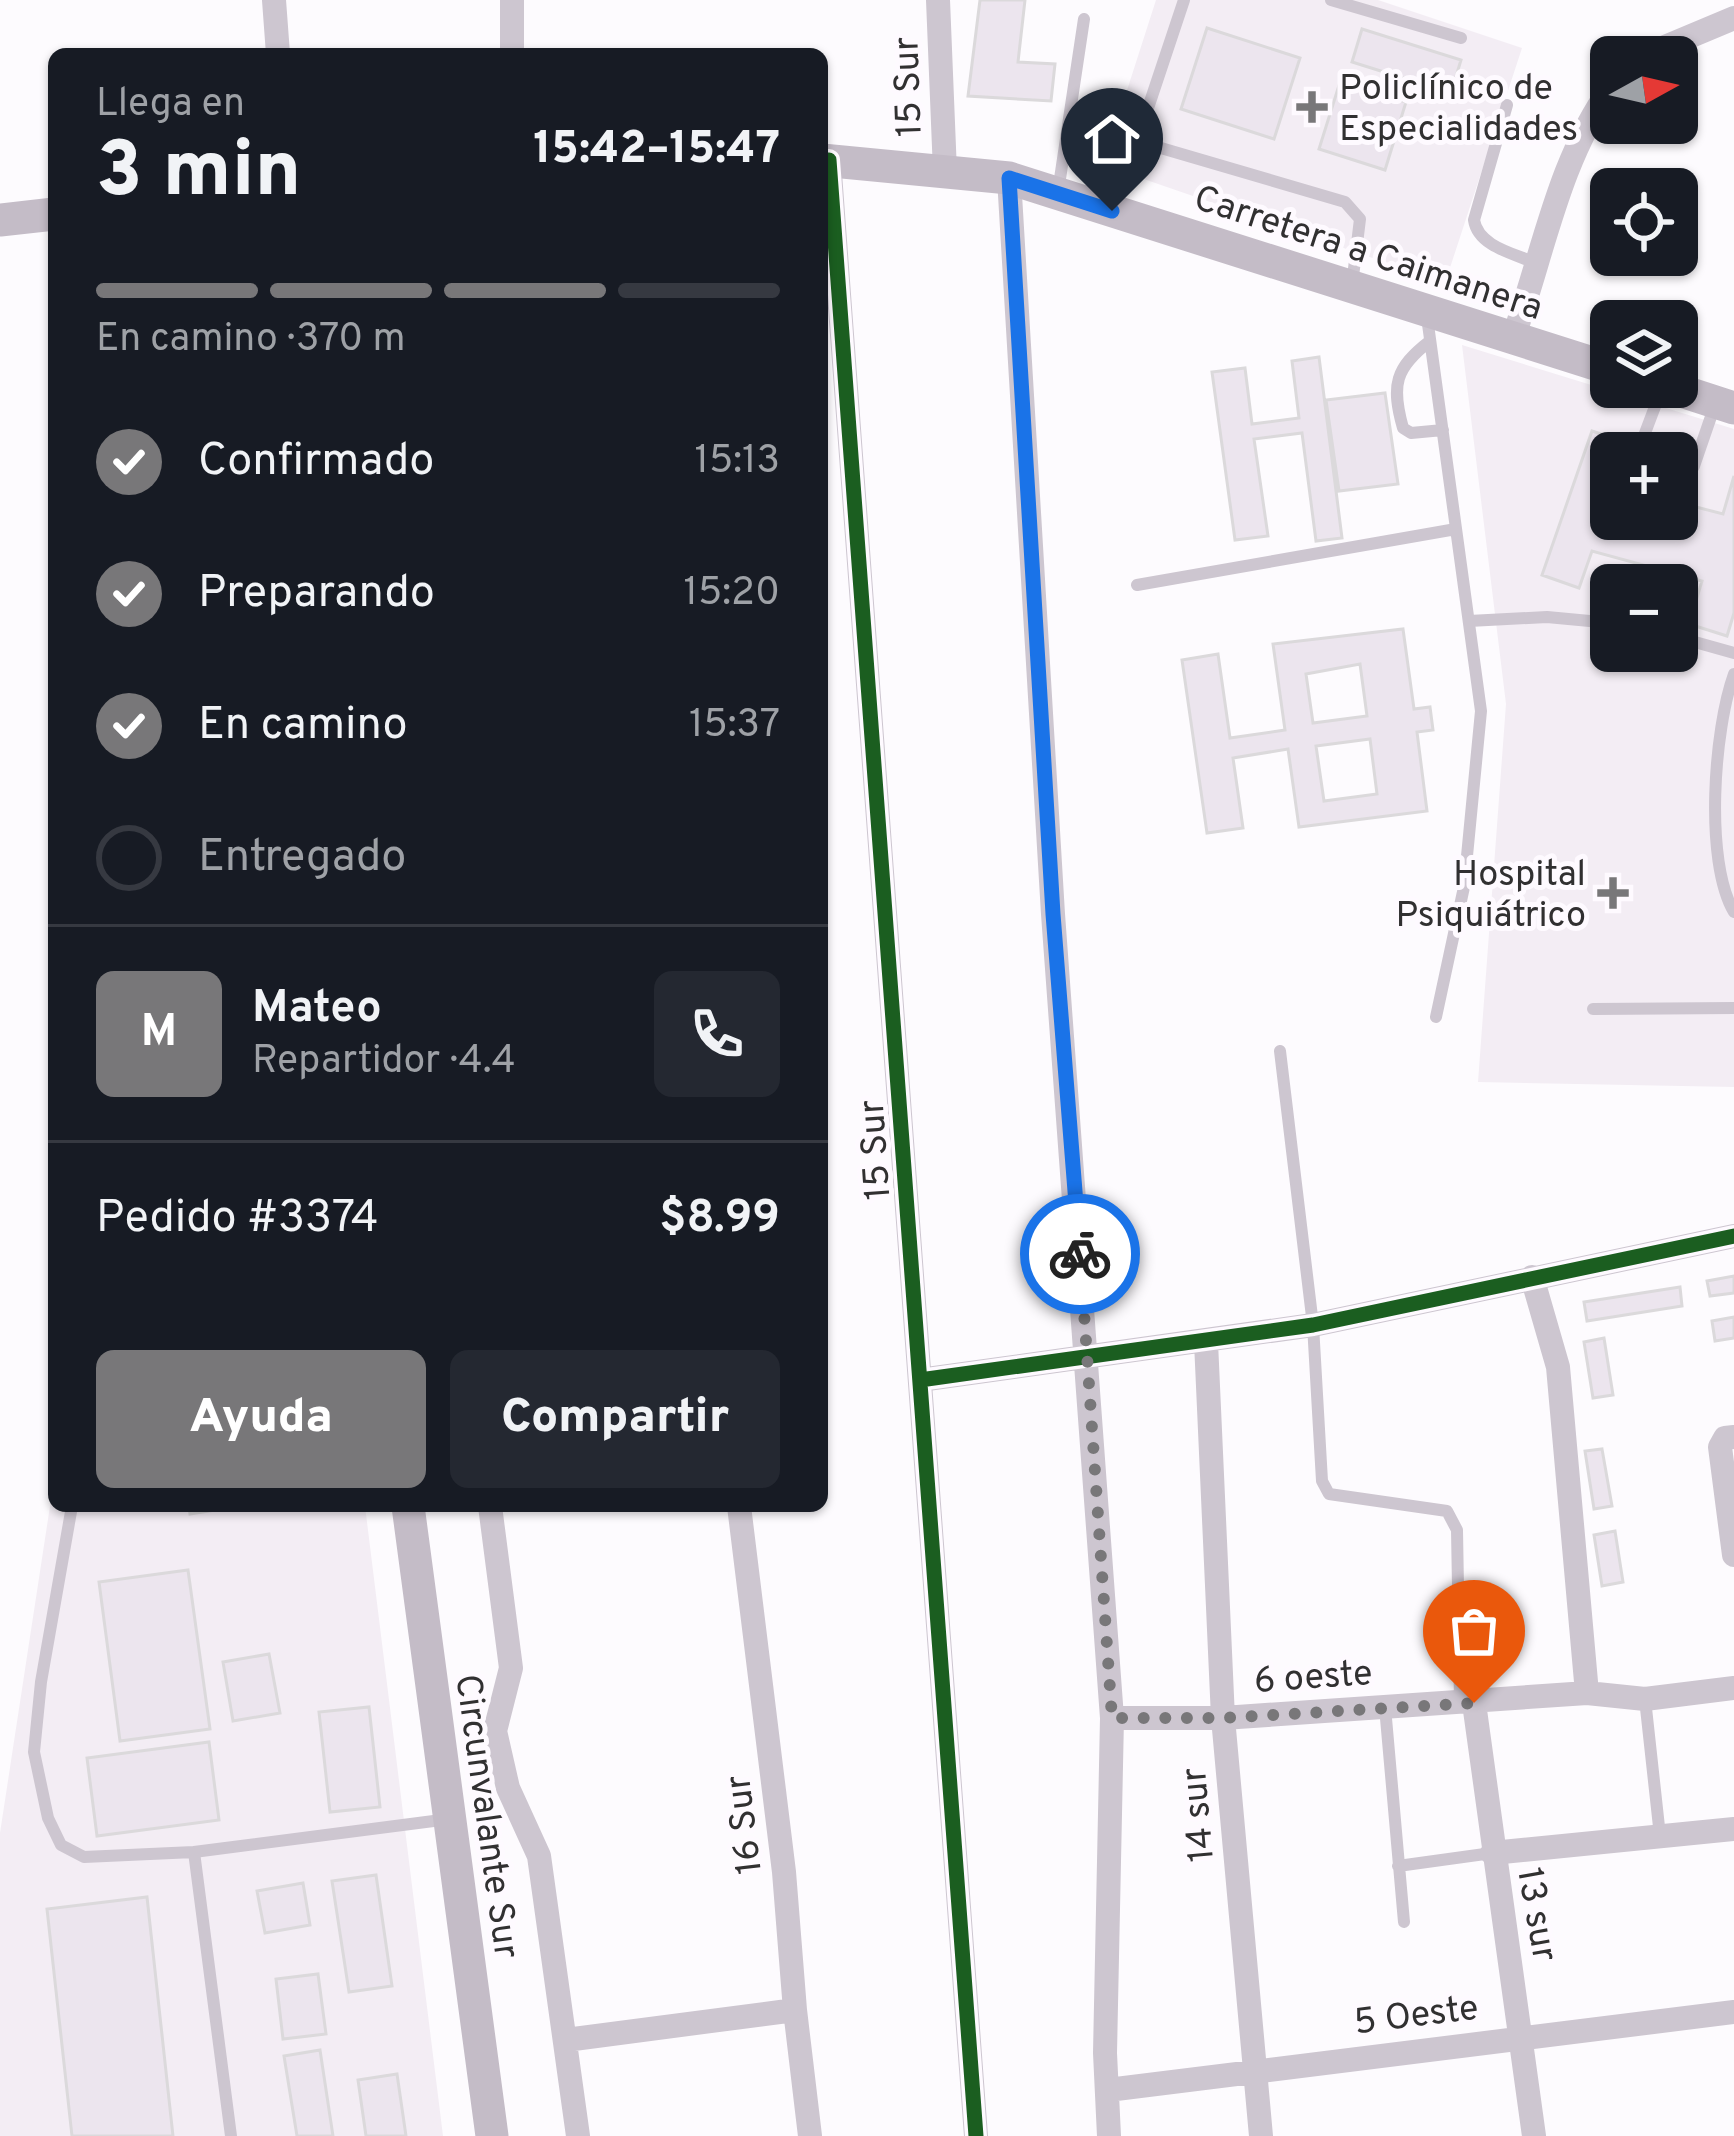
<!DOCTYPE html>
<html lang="es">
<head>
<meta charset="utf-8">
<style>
  :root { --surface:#171b24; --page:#242831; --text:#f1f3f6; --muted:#9ea1a6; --line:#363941; --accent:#787779 }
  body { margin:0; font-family:Overpass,sans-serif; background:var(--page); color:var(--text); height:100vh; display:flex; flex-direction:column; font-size:45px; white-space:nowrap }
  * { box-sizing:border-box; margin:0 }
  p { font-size:39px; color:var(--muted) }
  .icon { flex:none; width:66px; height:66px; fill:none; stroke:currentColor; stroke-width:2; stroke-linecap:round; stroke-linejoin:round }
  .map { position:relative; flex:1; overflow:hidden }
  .sheet { position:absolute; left:48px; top:48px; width:780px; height:1464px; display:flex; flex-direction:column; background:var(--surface); border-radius:18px; box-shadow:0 3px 9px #0004 }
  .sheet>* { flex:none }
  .needle { width:78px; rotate:82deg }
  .fabs { position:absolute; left:1590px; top:36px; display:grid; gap:24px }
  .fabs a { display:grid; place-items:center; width:108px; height:108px; border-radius:18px; background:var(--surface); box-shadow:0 3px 9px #0004; font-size:60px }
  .pin { position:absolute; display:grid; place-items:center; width:102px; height:102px; color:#fff; margin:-123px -51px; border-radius:50% 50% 50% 0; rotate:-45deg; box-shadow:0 0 12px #0007 }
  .pin .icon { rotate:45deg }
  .courier { position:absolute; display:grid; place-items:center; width:120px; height:120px; margin:-60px; border:9px solid #1a73e8; border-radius:50%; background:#fff; color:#222; box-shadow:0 3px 15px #0007 }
  .summary em { font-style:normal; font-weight:800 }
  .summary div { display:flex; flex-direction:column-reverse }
  .summary { display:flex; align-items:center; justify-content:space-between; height:204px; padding:0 48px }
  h1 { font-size:78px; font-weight:800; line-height:90px }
  .bar { display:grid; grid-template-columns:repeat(4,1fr); gap:18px 12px; align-content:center; height:144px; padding:0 48px }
  .bar i { height:15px; border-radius:9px; background:var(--line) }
  .bar .current { background:var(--accent) }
  .bar p { grid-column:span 4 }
  .line { display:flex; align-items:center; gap:30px; padding:0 48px; border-top:3px solid var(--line) }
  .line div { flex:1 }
  .round { display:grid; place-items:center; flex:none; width:126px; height:126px; border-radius:18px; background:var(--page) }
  ol { padding:0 48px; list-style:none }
  li { display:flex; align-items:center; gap:36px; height:132px }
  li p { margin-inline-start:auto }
  li .icon { padding:12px; border-radius:50%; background:var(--accent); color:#fff; stroke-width:4 }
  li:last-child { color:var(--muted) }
  li i { width:66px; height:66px; border:6px solid var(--line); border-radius:50% }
  .cta { display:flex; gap:24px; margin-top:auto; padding:24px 48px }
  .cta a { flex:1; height:138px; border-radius:18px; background:var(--accent); color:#fff; font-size:48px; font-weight:800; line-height:138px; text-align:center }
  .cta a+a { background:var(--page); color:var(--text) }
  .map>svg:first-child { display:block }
  .built { fill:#f3edf4; fill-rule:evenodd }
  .building { fill:#ece5ee; stroke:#dbd9db; stroke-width:3; fill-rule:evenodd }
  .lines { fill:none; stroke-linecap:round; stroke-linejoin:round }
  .service { stroke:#cdc6d0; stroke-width:12 }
  .minor { stroke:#cdc6d0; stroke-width:24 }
  .secondary { stroke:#c4bcc7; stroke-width:33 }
  .cycleway-casing { stroke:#fefaff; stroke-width:22 }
  .cycleway { stroke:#1b5e20; stroke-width:15 }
  .done { stroke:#787779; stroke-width:12; stroke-dasharray:0 21.6 }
  .route { stroke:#1a73e8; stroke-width:15 }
  .poi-dot { fill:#787779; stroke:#fefaff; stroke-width:4.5 }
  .labels { text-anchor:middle; stroke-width:10; stroke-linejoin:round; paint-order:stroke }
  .poi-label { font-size:36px; fill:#313031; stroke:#fefaff; text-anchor:start }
  .street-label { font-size:36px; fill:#313031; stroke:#fefaff }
</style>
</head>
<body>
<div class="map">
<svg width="1734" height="2136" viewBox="0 0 1734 2136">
  <rect width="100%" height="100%" fill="#fdfbfe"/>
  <path class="built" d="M1156 0H1378L1522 48 1445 283 1103 165Z
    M1462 345 1734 429V1087L1478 1082 1506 704ZM1611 453H1677V519H1611ZM1611 585H1677V651H1611Z
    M54 1480V1506H365L443 2136H0V1833Z"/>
  <path class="building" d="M980 0H1025L1018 62 1055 64 1051 101 968 96Z
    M1207 28 1300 58 1274 139 1181 109Z
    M1362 29 1461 60 1451 93 1352 62Z
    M1340 82 1406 102 1385 170 1319 149Z
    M1319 357 1342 538 1316 541 1302 433 1254 439 1268 536 1235 540 1212 372 1245 368 1252 424 1299 418 1292 361Z
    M1385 393 1398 484 1339 491 1326 400Z
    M1592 431 1629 443 1626 453H1611V519H1677V502L1723 514 1734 476V613L1727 636 1689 624 1702 581 1592 551 1579 588 1542 575Z
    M1403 629 1414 709 1430 707 1433 730 1417 732 1427 811 1299 827 1288 749 1233 758 1243 828 1207 833 1182 660 1218 654 1230 738 1285 730 1273 644ZM1360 664 1367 716 1313 723 1306 674ZM1370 739 1377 794 1324 801 1316 746Z
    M1734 1276V1293L1710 1296 1707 1281Z
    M1680 1287 1682 1306 1587 1321 1584 1302Z
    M1734 1317V1338L1715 1341 1712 1321Z
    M1604 1338 1613 1395 1593 1398 1584 1342Z
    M1602 1449 1612 1506 1594 1509 1585 1451Z
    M189 1506H240L190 1514Z
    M1615 1531 1623 1582 1602 1586 1594 1535Z
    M188 1570 210 1729 120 1741 99 1582Z
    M269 1654 280 1713 233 1721 223 1662Z
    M369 1707 380 1807 330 1812 319 1712Z
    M209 1742 219 1820 97 1836 87 1758Z
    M376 1875 392 1986 349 1992 332 1881Z
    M303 1883 310 1925 265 1933 257 1891Z
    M147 1897 173 2136H72L47 1909Z
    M318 1974 326 2034 283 2039 276 1979Z
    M320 2050 333 2136H297L284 2056Z
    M397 2074 406 2136H366L358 2080Z"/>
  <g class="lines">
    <path class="service" d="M1331 0 1461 38
      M1507 105 1474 220C1478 247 1516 254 1538 264
      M1137 141 1184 0
      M1058 192 1084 19
      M1113 206 1128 158 1137 141 1345 202 1360 219 1352 285
      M1427 317 1481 711 1464 887 1436 1017
      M1430 341C1395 368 1391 385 1403 428L1411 433 1443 430
      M1643 453 1642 441 1662 388
      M1677 476 1689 474 1694 466 1716 402
      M1137 585 1456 529
      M1469 621 1547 617 1611 623
      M1677 637 1734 653
      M1734 674C1714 729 1704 861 1734 912
      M1593 1009 1734 1008
      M1280 1051 1313 1325 1322 1481 1329 1494 1447 1511 1457 1530 1460 1702
      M72 1506 41 1682 34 1752 48 1818 61 1845 84 1857 194 1852 449 1819
      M1645 1699 1660 1836
      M1385 1707 1404 1922
      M194 1852 231 2136
      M1398 1866 1492 1853"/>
    <path class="minor" d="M274 0 278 54
      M938 0 945 172
      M512 54V0
      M1641 57 1734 18
      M829 160 976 2136
      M1009 178 1053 914 1112 1718 1105 2053 1109 2136
      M1513 338C1543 255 1558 161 1611 88
      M1532 1277 1558 1367 1587 1693
      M1206 1342 1223 1718 1261 2136
      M920 1380 1313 1325 1734 1236
      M1734 1437 1725 1438 1720 1447 1734 1555
      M490 1506 511 1668 495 1731 508 1788 539 1856 578 2136
      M739 1506 784 1872 795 2010 810 2136
      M1474 1703 1534 2136
      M1112 1718H1223L1587 1693 1645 1699 1734 1688
      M1492 1853 1734 1829
      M566 2040 795 2010
      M1108 2090 1734 2012"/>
    <path class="secondary" d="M822 160 1009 178 1611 369
      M0 220 54 214
      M1669 387 1734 408
      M408 1506 492 2136"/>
    <defs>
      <path id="cycleway" d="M829 160 976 2136
        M920 1380 1313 1325 1734 1236"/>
    </defs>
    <use href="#cycleway" class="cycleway-casing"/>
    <use href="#cycleway" class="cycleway"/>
  </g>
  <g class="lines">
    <path class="done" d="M1080 1254 1112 1718H1222L1474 1703"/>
    <path class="route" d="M1080 1254 1053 914 1009 178 1112 211"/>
  </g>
  <g class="poi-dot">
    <path d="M1306 89h12v12h12v12h-12v12h-12v-12h-12v-12h12z"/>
    <path d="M1607 875h12v12h12v12h-12v12h-12v-12h-12v-12h12z"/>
  </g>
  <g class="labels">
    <g class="poi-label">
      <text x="1339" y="99">Policlínico de<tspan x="1339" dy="41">Especialidades</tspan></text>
      <text x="1586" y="885" text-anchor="end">Hospital<tspan x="1586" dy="41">Psiquiátrico</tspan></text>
    </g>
    <g class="street-label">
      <text transform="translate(906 87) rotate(-92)" y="13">15 Sur</text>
      <text transform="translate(1369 251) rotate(18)" y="13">Carretera a Caimanera</text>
      <text transform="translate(873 1150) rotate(-94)" y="13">15 Sur</text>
      <text transform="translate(1313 1675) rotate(-4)" y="13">6 oeste</text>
      <text transform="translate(1196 1815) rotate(-95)" y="13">14 sur</text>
      <text transform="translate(489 1816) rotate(82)" y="13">Circunvalante Sur</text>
      <text transform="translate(742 1825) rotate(-97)" y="13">16 Sur</text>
      <text transform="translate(1539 1914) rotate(80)" y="13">13 sur</text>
      <text transform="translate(1416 2013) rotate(-7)" y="13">5 Oeste</text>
    </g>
  </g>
</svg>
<div class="fabs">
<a><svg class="needle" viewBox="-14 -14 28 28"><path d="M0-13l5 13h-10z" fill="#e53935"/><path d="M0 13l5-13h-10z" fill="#9ea1a6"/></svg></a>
<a><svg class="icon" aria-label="locate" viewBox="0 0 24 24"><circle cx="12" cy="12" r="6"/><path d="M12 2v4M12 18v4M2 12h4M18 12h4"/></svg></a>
<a><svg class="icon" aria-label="layers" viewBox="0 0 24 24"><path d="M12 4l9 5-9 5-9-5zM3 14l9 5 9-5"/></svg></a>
<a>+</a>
<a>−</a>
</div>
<div class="pin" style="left:1474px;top:1703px;background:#ea580c"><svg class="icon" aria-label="bag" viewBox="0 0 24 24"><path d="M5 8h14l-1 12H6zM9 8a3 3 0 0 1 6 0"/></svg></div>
<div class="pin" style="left:1112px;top:211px;background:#1f2937"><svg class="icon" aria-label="home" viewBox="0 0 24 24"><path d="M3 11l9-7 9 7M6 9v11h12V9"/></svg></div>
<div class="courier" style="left:1080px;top:1254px"><svg class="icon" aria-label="bike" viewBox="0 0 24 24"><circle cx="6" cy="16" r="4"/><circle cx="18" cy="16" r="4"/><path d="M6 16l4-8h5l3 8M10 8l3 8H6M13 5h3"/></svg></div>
<section class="sheet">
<div class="summary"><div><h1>3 min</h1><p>Llega en</p></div><em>15:42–15:47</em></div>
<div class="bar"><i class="current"></i><i class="current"></i><i class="current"></i><i></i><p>En camino · 370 m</p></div>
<ol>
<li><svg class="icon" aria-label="check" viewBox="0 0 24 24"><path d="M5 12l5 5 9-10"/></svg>Confirmado<p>15:13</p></li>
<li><svg class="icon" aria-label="check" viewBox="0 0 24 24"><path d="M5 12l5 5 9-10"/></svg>Preparando<p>15:20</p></li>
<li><svg class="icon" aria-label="check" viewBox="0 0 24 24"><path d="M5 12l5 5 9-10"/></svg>En camino<p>15:37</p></li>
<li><i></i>Entregado</li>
</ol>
<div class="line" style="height:216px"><b class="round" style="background:var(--accent);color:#fff">M</b><div><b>Mateo</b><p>Repartidor · 4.4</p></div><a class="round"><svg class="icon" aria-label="phone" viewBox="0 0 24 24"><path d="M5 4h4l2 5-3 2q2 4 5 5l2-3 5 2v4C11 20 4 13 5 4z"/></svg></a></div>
<div class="line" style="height:156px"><div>Pedido #3374</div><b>$8.99</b></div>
<div class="cta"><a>Ayuda</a><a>Compartir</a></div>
</section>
</div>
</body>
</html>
